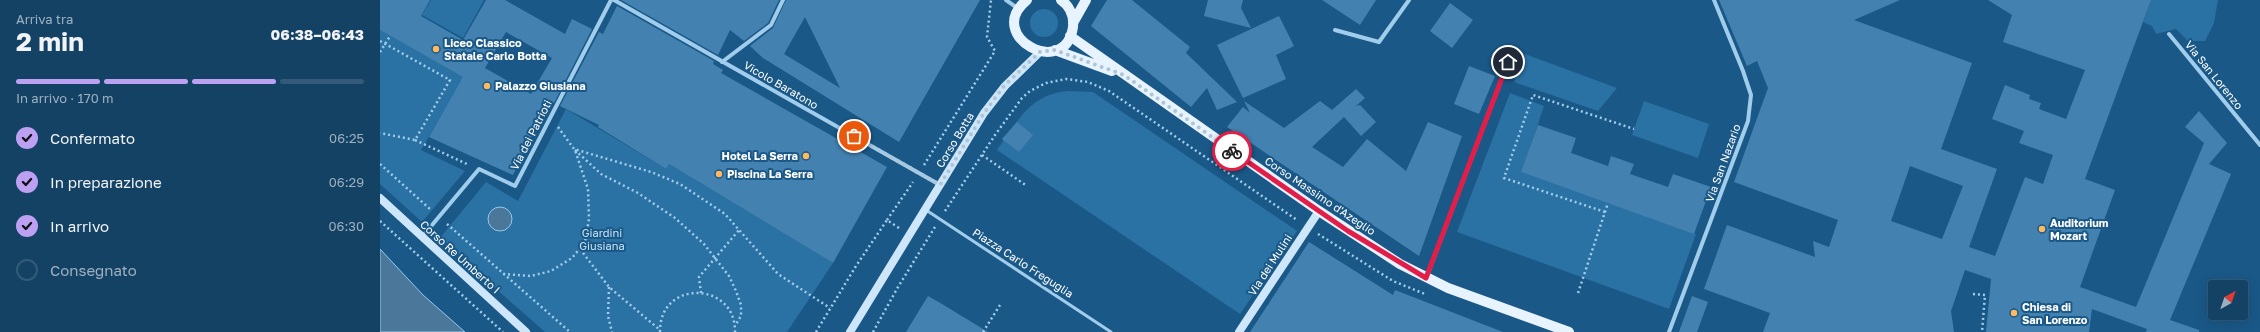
<!DOCTYPE html>
<html lang="it">
<head>
<meta charset="utf-8">
<style>
  :root { --surface:#144265; --page:#214d6e; --text:#f1f3f6; --muted:#9db0bf; --line:#335b79; --accent:#bca0f2 }
  body { margin:0; font-family:"Golos Text",sans-serif; background:var(--page); color:var(--text); height:100vh; display:flex; flex-direction:column; font-size:15px; white-space:nowrap }
  * { box-sizing:border-box; margin:0 }
  p { font-size:13px; color:var(--muted) }
  .icon { flex:none; width:22px; height:22px; fill:none; stroke:currentColor; stroke-width:2; stroke-linecap:round; stroke-linejoin:round }
  .map { position:relative; flex:1; overflow:hidden }
  .details { display:flex; flex-direction:column; background:var(--surface); width:380px }
  .details>* { flex:none }
  .needle { width:26px; rotate:40deg }
  .buttons { position:absolute; left:1828px; top:280px; display:grid; gap:8px }
  .buttons a { display:grid; place-items:center; width:40px; height:40px; border-radius:4px; background:var(--surface); box-shadow:0 4px 16px #0002,0 0 0 1px var(--line); font-size:20px }
  .pin { position:absolute; display:grid; place-items:center; width:34px; height:34px; color:#fff; margin:-17px; border:2px solid #fff; border-radius:50%; box-shadow:0 1px 4px #0007 }
  .courier { position:absolute; display:grid; place-items:center; width:40px; height:40px; margin:-20px; border:3px solid #e11d48; border-radius:50%; background:#fff; color:#222; box-shadow:0 1px 5px #0007 }
  .summary em { font-style:normal; font-weight:700 }
  .summary div { display:flex; flex-direction:column-reverse }
  .summary { display:flex; align-items:center; justify-content:space-between; height:68px; padding:0 16px }
  h1 { font-size:26px; font-weight:700; line-height:30px }
  .bar { display:grid; grid-template-columns:repeat(4,1fr); gap:6px 4px; align-content:center; height:48px; padding:0 16px }
  .bar i { height:5px; border-radius:3px; background:var(--line) }
  .bar .current { background:var(--accent) }
  .bar p { grid-column:span 4 }
  ol { padding:0 16px; list-style:none }
  li { display:flex; align-items:center; gap:12px; height:44px }
  li p { margin-inline-start:auto }
  li .icon { padding:4px; border-radius:50%; background:var(--accent); color:#111; stroke-width:4 }
  li:last-child { color:var(--muted) }
  li i { width:22px; height:22px; border:2px solid var(--line); border-radius:50% }
  main { display:flex; flex:1; min-height:0 }
  .map>svg:first-child { display:block }
  .green { fill:#2a71a4 }
  .water { fill:#4b789a; stroke:#94caee }
  .building { fill:#4382b0; fill-rule:evenodd }
  .lines { fill:none; stroke-linecap:round; stroke-linejoin:round }
  .path { stroke:#a1cdec; stroke-width:2.5; stroke-dasharray:2 3; stroke-linecap:butt }
  .lane { stroke:#a1cdec; stroke-width:3 }
  .street { stroke:#a1cdec; stroke-width:4 }
  .secondary { stroke:#cee6f9; stroke-width:8 }
  .primary { stroke:#e7f3ff; stroke-width:10 }
  .done { stroke:#afc5d5; stroke-width:4; stroke-dasharray:0 7.2 }
  .route { stroke:#e11d48; stroke-width:5 }
  .poi-dot { fill:#feba5d; stroke:#1a5887; stroke-width:1.5 }
  .labels { text-anchor:middle; stroke-width:4; stroke-linejoin:round; paint-order:stroke }
  .poi-label { font-size:11px; font-weight:bold; fill:#fff; stroke:#1a5887; text-anchor:start }
  .street-label { font-size:11px; fill:#fff; stroke:#1a5887 }
  .park-label { font-size:11px; fill:#c7e4f9; stroke:#1a5887 }
</style>
</head>
<body>
<main>
<section class="details">
<div class="summary"><div><h1>2 min</h1><p>Arriva tra</p></div><em>06:38–06:43</em></div>
<div class="bar"><i class="current"></i><i class="current"></i><i class="current"></i><i></i><p>In arrivo · 170 m</p></div>
<ol>
<li><svg class="icon" aria-label="check" viewBox="0 0 24 24"><path d="M5 12l5 5 9-10"/></svg>Confermato<p>06:25</p></li>
<li><svg class="icon" aria-label="check" viewBox="0 0 24 24"><path d="M5 12l5 5 9-10"/></svg>In preparazione<p>06:29</p></li>
<li><svg class="icon" aria-label="check" viewBox="0 0 24 24"><path d="M5 12l5 5 9-10"/></svg>In arrivo<p>06:30</p></li>
<li><i></i>Consegnato</li>
</ol>
</section>
<div class="map">
<svg width="1880" height="332" viewBox="0 0 1880 332">
  <rect width="100%" height="100%" fill="#1a5887"/>
  <path class="green" d="M51 0H104L83 38 42 15Z
    M1771 0H1838L1834 23 1825 41H1808L1796 29 1776 34 1772 26 1763 22Z
    M650 23a14 14 0 1 1 28 0a14 14 0 1 1-28 0Z
    M0 30 84 77 41 150 85 171 42 222 0 184Z
    M1145 54 1237 88 1218 111 1134 82Z
    M688 91 713 92 917 231 860 314 617 150C637 122 650 94 688 91Z
    M1130 93 1164 106 1142 172 1316 234 1289 309 1077 232Z
    M1264 101 1329 124 1318 158 1252 135Z
    M186 109 286 169 289 164 453 263 407 332H165L59 239 106 182 138 201Z"/>
  <path class="water" d="M108 219a12 12 0 1 1 24 0a12 12 0 1 1-24 0Z
    M0 249 43 295 85 332H0Z"/>
  <path class="building" d="M0 0H50L41 16 83 40 106 0H125L185 34 192 19 212 29 174 103 169 100 133 175 49 137 83 77 0 30ZM126 32 172 58 151 94 105 68Z
    M241 0H399L388 23 364 41 350 30 338 55Z
    M406 0H600L519 142 383 58 370 46 393 28ZM425 17 460 88 404 54Z
    M727 0H752L810 47 806 53 857 102 837 110 827 88 811 107 711 26Z
    M828 0H863L861 8 871 28 824 16Z
    M942 0H996L980 25Z
    M1339 0H1520L1474 20 1592 63 1561 149 1617 169 1589 247 1615 256 1645 177 1663 184 1673 155 1639 143 1644 131 1612 119 1625 85 1650 95 1649 99 1661 103 1659 109 1686 119 1705 70 1623 42 1632 15 1608 0H1771L1705 179 1735 190 1700 287 1756 307 1824 143 1805 127 1819 111 1847 143 1829 164 1851 174 1790 320 1819 330V332H1766L1767 329 1712 309 1709 332H1606L1611 279 1585 270 1571 311 1574 332H1383L1390 313 1324 289 1347 225 1435 257 1433 241 1449 247 1458 220 1354 182 1388 88 1377 61 1367 66ZM1530 166 1583 186 1562 239 1511 221Z
    M1070 3 1093 20 1072 48 1050 31Z
    M237 6 334 61 333 64 343 70 341 73 507 167 453 263 289 164 286 169 218 127 219 125 180 106 219 32 223 34Z
    M899 16 914 46 896 55 906 79 863 98 837 45Z
    M1089 66 1115 76 1099 114 1074 104Z
    M976 89 985 98 976 106 980 105 996 122 981 136 964 117 932 147 963 167 987 139 1026 171 1048 122 1082 136 1039 256 847 127 863 107 870 113 864 101 904 128 940 101 952 110Z
    M637 122 653 135 639 152 622 139Z
    M1158 125 1196 138 1191 153 1228 166 1231 156 1254 164 1250 174 1288 187 1293 174 1331 187 1314 234 1141 172Z
    M929 242 1013 295 1015 290 1123 332H870Z
    M548 296 562 304 608 332H526Z
    M1312 296 1328 302 1317 332H1299Z"/>
  <g class="lines">
    <path class="path" d="M0 41 70 80 35 140 0 133
      M0 52 10 36
      M178 127 194 149 271 172 300 184 345 214 398 274 450 308
      M35 140 89 165
      M195 150 221 174 258 193 295 218 324 244 349 276 356 291 361 305V316L355 326
      M602 155 647 186
      M0 164 51 210
      M544 165 615 51 607 37 611 0
      M565 211 615 135 642 98 650 91 666 83 686 79 708 82 729 91 917 220
      M1225 212 1124 178 1153 95 1254 129
      M507 220 533 182
      M0 221 123 332
      M67 224 190 332
      M938 234 1013 281 1045 294
      M200 249 229 287 280 330
      M123 274 151 276 171 271 192 258 205 242 209 219 208 189 195 150
      M229 287 228 316 232 332
      M321 293 319 277 359 230
      M1198 293 1228 203
      M1593 294 1605 295 1602 332
      M280 332C279 279 356 281 355 332
      M436 332 476 266 507 220 519 228
      M493 332 518 287 555 227
      M603 332 620 305"/>
    <path class="lane" d="M546 210 731 332"/>
    <path class="street" d="M234 0 560 185
      M626 0 639 9
      M955 30 999 42 1029 0
      M1789 34 1880 145
      M342 62 391 25 403 0
      M42 237 99 169 135 186 231 0
      M1047 276 1128 62
      M1289 332 1368 121 1371 95 1363 71 1334 0"/>
    <path class="secondary" d="M0 198 146 332
      M470 332 604 113 625 86 660 52
      M859 332 939 211"/>
    <path class="primary" d="M647 0C603 35 685 81 693 27 694 16 690 6 681 0
      M693 23 706 0
      M690 36 939 211 1020 264 1068 288 1189 332
      M675 50 732 71"/>
  </g>
  <g class="lines">
    <path class="done" d="M474 136 560 185 604 113 624 86 660 52 675 50 744 75 852 151"/>
    <path class="route" d="M852 151 968 231 1046 278 1128 62"/>
  </g>
  <g class="poi-dot">
    <circle cx="56" cy="49" r="4"/>
    <circle cx="107" cy="86" r="4"/>
    <circle cx="426" cy="156" r="4"/>
    <circle cx="339" cy="174" r="4"/>
    <circle cx="1662" cy="229" r="4"/>
    <circle cx="1634" cy="313" r="4"/>
  </g>
  <g class="labels">
    <g class="poi-label">
      <text x="64" y="47">Liceo Classico<tspan x="64" dy="13">Statale Carlo Botta</tspan></text>
      <text x="115" y="90">Palazzo Giusiana</text>
      <text x="418" y="160" text-anchor="end">Hotel La Serra</text>
      <text x="347" y="178">Piscina La Serra</text>
      <text x="1670" y="227">Auditorium<tspan x="1670" dy="13">Mozart</tspan></text>
      <text x="1642" y="311">Chiesa di<tspan x="1642" dy="13">San Lorenzo</tspan></text>
    </g>
    <g class="street-label">
      <text transform="translate(1834 75) rotate(51)" y="4">Via San Lorenzo</text>
      <text transform="translate(401 85) rotate(30)" y="4">Vicolo Baratono</text>
      <text transform="translate(151 135) rotate(-63)" y="4">Via dei Patrioti</text>
      <text transform="translate(575 140) rotate(-59)" y="4">Corso Botta</text>
      <text transform="translate(1343 163) rotate(-70)" y="4">Via San Nazario</text>
      <text transform="translate(940 196) rotate(34)" y="4">Corso Massimo d'Azeglio</text>
      <text transform="translate(80 257) rotate(42)" y="4">Corso Re Umberto I</text>
      <text transform="translate(643 263) rotate(33)" y="4">Piazza Carlo Freguglia</text>
      <text transform="translate(890 265) rotate(-57)" y="4">Via dei Mulini</text>
    </g>
    <g class="park-label">
      <text x="222" y="237">Giardini<tspan x="222" dy="13">Giusiana</tspan></text>
    </g>
  </g>
</svg>
<div class="buttons">
<a><svg class="needle" viewBox="-14 -14 28 28"><path d="M0-13l5 13h-10z" fill="#e53935"/><path d="M0 13l5-13h-10z" fill="#9db0bf"/></svg></a>
</div>
<div class="pin" style="left:474px;top:136px;background:#ea580c"><svg class="icon" aria-label="bag" viewBox="0 0 24 24"><path d="M5 8h14l-1 12H6zM9 8a3 3 0 0 1 6 0"/></svg></div>
<div class="pin" style="left:1128px;top:62px;background:#1f2937"><svg class="icon" aria-label="home" viewBox="0 0 24 24"><path d="M3 11l9-7 9 7M6 9v11h12V9"/></svg></div>
<div class="courier" style="left:852px;top:151px"><svg class="icon" aria-label="bike" viewBox="0 0 24 24"><circle cx="6" cy="16" r="4"/><circle cx="18" cy="16" r="4"/><path d="M6 16l4-8h5l3 8M10 8l3 8H6M13 5h3"/></svg></div>
</div>
</main>
</body>
</html>
